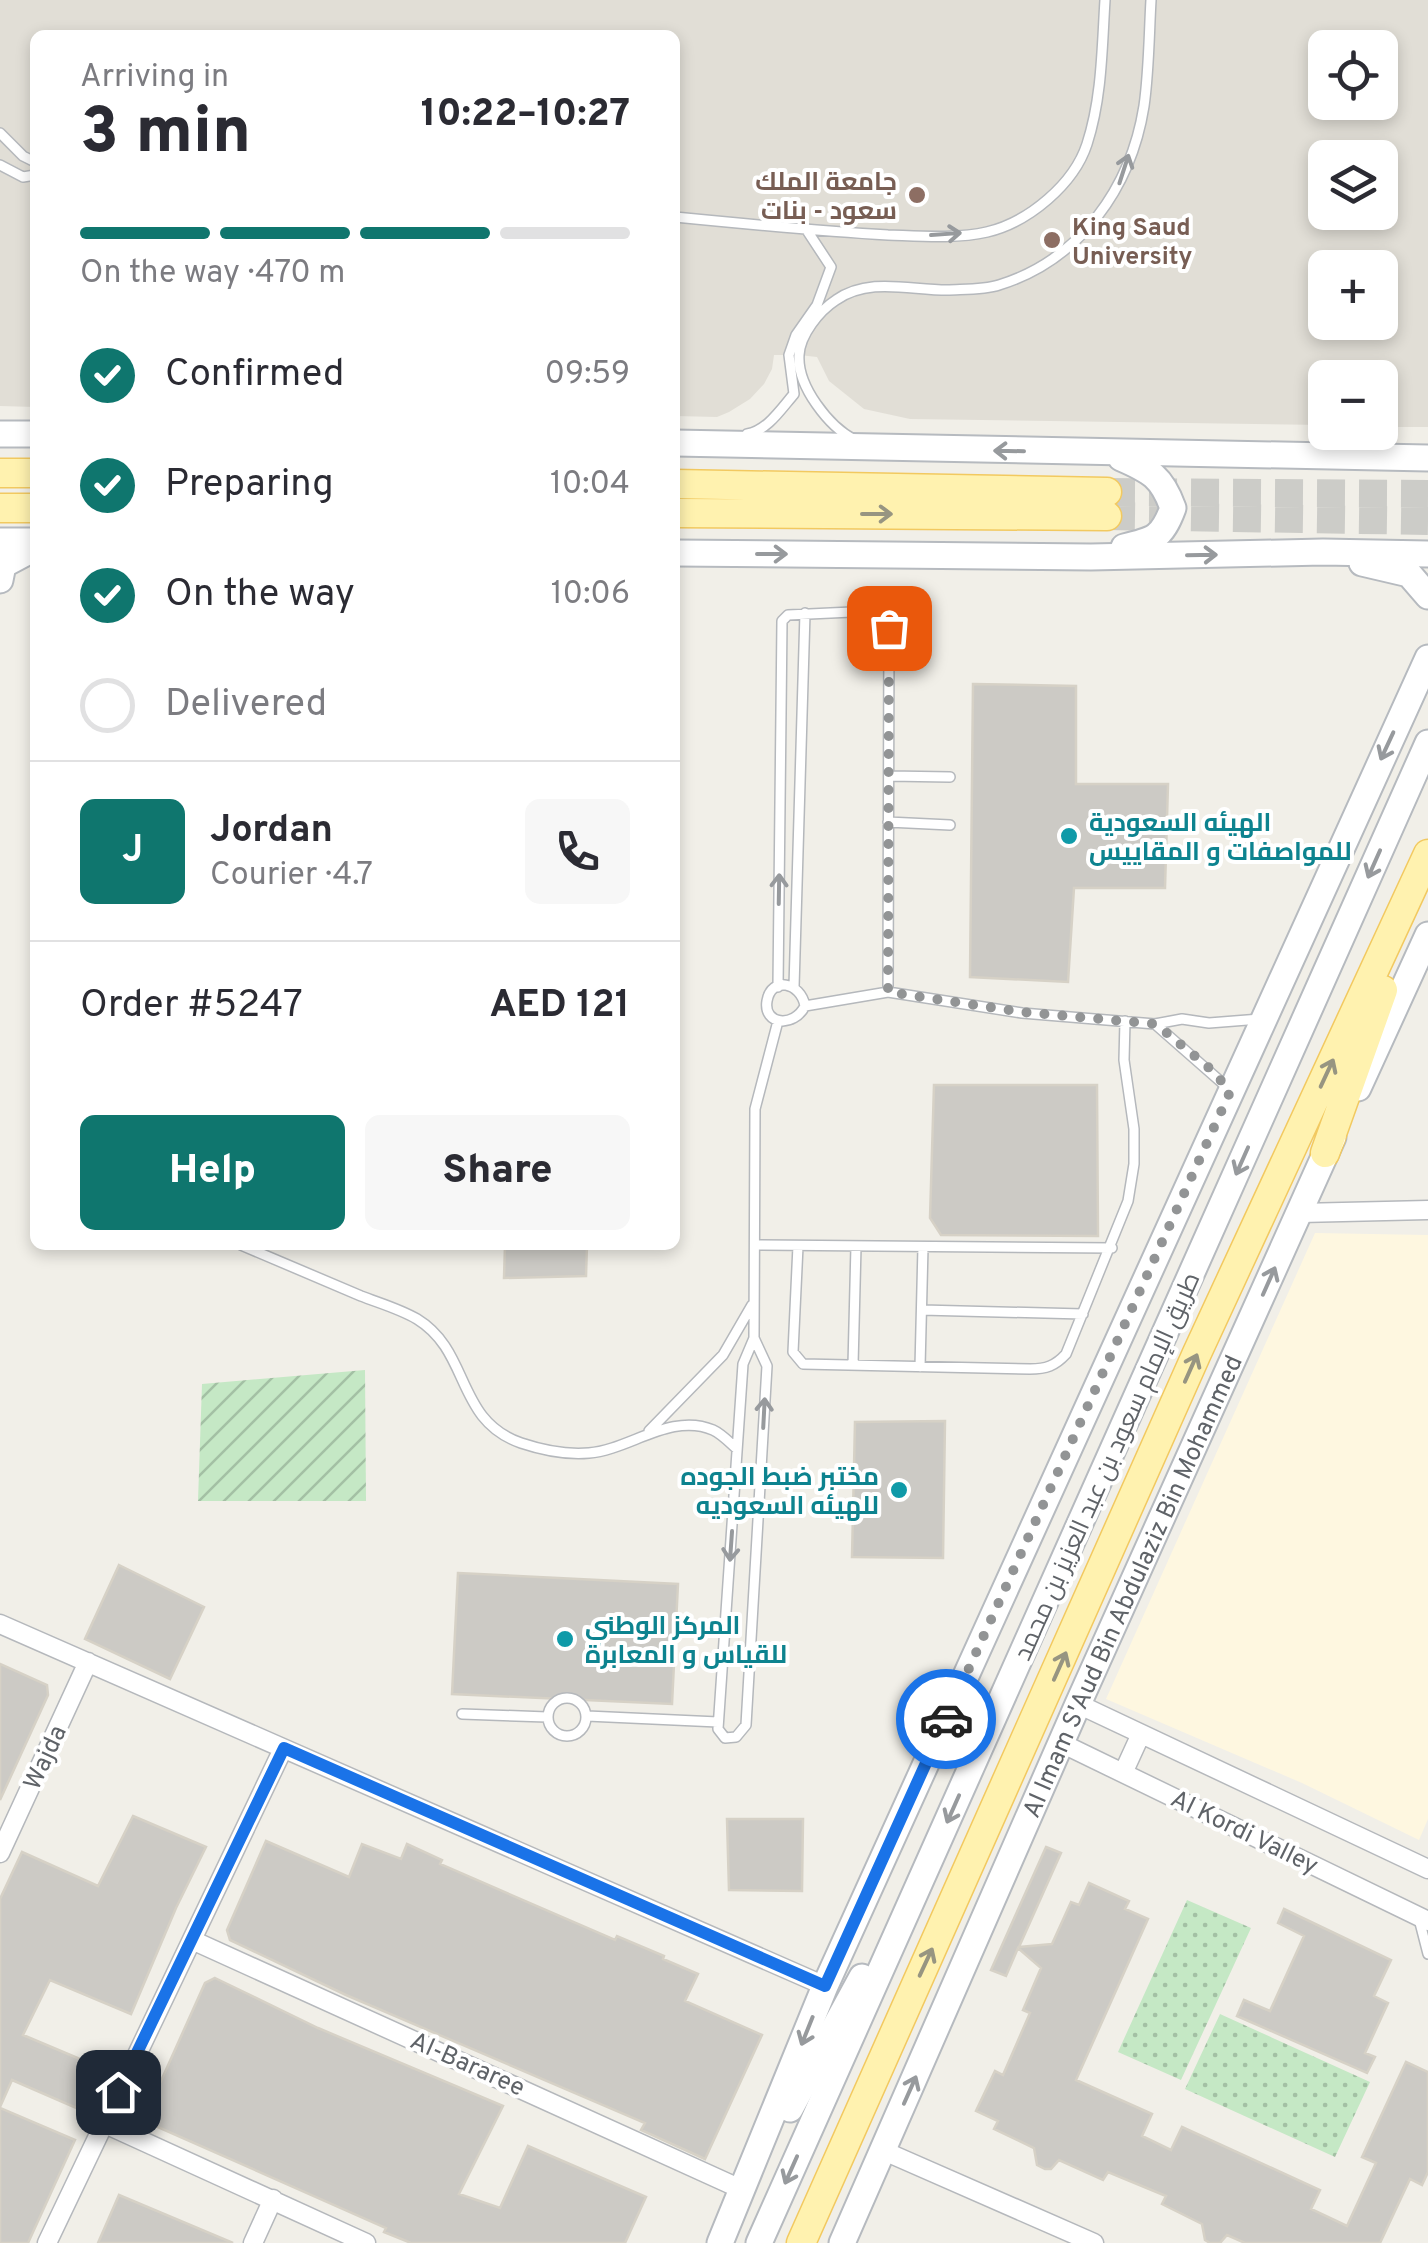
<!DOCTYPE html>
<html lang="en">
<head>
<meta charset="utf-8">
<style>
  :root { --surface:#fff; --page:#f7f7f7; --text:#2b2b33; --muted:#7c7c81; --line:#e1e1e2; --accent:#0f766e }
  body { margin:0; font-family:Overpass,Cairo,sans-serif; background:var(--page); color:var(--text); height:100vh; display:flex; flex-direction:column; font-size:38px; white-space:nowrap }
  * { box-sizing:border-box; margin:0 }
  p { font-size:32px; color:var(--muted) }
  .icon { flex:none; width:55px; height:55px; fill:none; stroke:currentColor; stroke-width:2; stroke-linecap:round; stroke-linejoin:round }
  .map { position:relative; flex:1; overflow:hidden }
  .panel { position:absolute; left:30px; top:30px; width:650px; height:1220px; display:flex; flex-direction:column; background:var(--surface); border-radius:15px; box-shadow:0 5px 15px #0003 }
  .panel>* { flex:none }
  .controls { position:absolute; left:1308px; top:30px; display:grid; gap:20px }
  .controls a { display:grid; place-items:center; width:90px; height:90px; border-radius:15px; background:var(--surface); box-shadow:0 5px 15px #0003; font-size:50px }
  .pin { position:absolute; display:grid; place-items:center; width:85px; height:85px; color:#fff; margin:-42px; border-radius:20px; box-shadow:0 5px 15px #0006 }
  .courier { position:absolute; display:grid; place-items:center; width:100px; height:100px; margin:-50px; border:8px solid #1a73e8; border-radius:50%; background:#fff; color:#222; box-shadow:0 2px 12px #0007 }
  .head em { font-style:normal; font-weight:800 }
  .head div { display:flex; flex-direction:column-reverse }
  .head { display:flex; align-items:center; justify-content:space-between; height:170px; padding:0 50px }
  h1 { font-size:65px; font-weight:800; line-height:75px }
  .bar { display:grid; grid-template-columns:repeat(4,1fr); gap:15px 10px; align-content:center; height:120px; padding:0 50px }
  .bar i { height:12px; border-radius:8px; background:var(--line) }
  .bar .current { background:var(--accent) }
  .bar p { grid-column:span 4 }
  .line { display:flex; align-items:center; gap:25px; padding:0 50px; border-top:2px solid var(--line) }
  .line div { flex:1 }
  .round { display:grid; place-items:center; flex:none; width:105px; height:105px; border-radius:15px; background:var(--page) }
  ol { padding:0 50px; list-style:none }
  li { display:flex; align-items:center; gap:30px; height:110px }
  li p { margin-inline-start:auto }
  li .icon { padding:10px; border-radius:50%; background:var(--accent); color:#fff; stroke-width:4 }
  li:last-child { color:var(--muted) }
  li i { width:55px; height:55px; border:5px solid var(--line); border-radius:50% }
  .button { display:flex; gap:20px; margin-top:auto; padding:20px 50px }
  .button a { flex:1; height:115px; border-radius:15px; background:var(--accent); color:#fff; font-size:40px; font-weight:800; line-height:115px; text-align:center }
  .button a+a { background:var(--page); color:var(--text) }
  .map>svg:first-child { display:block }
  .commercial { fill:#fef7e0 }
  .education { fill:#e1ded6; fill-rule:evenodd }
  .grass { fill:url(#grass-dots) }
  .garden { fill:url(#garden-furrows) }
  .building { fill:#cccac5; stroke:#d6d1c6; stroke-width:2.5 }
  .lines { fill:none; stroke-linecap:round; stroke-linejoin:round }
  .primary-tunnel { stroke:#ccccc8; stroke-width:28; stroke-dasharray:28 14; stroke-linecap:butt }
  .lane-casing { stroke:#b5b8bc; stroke-width:12 }
  .street-casing { stroke:#b5b8bc; stroke-width:21 }
  .secondary-casing { stroke:#b6babf; stroke-width:29 }
  .primary-casing { stroke:#f2c960; stroke-width:31 }
  .lane { stroke:#fff; stroke-width:9 }
  .street { stroke:#fff; stroke-width:18 }
  .secondary { stroke:#fff; stroke-width:25 }
  .primary { stroke:#fff2af; stroke-width:28 }
  .oneway { stroke:#979a9d }
  .oneway2 { stroke:#979581 }
  .done { stroke:#929495; stroke-width:10; stroke-dasharray:0 18 }
  .route { stroke:#1a73e8; stroke-width:12 }
  .education-dot { fill:#8d6e63; stroke:#fff; stroke-width:4 }
  .culture-dot { fill:#0f9aa8; stroke:#fff; stroke-width:4 }
  .labels { text-anchor:middle; stroke-width:8; stroke-linejoin:round; paint-order:stroke }
  .education-label { font-size:25px; font-weight:bold; fill:#785e54; stroke:#fff; text-anchor:end }
  .culture-label { font-size:25px; font-weight:bold; fill:#0d838f; stroke:#fff; text-anchor:start }
  .street-label { font-size:25px; fill:#5f6368; stroke:#fff }
</style>
</head>
<body>
<div class="map">
<svg width="1428" height="2243" viewBox="0 0 1428 2243">
  <defs>
    <pattern id="grass-dots" width="8" height="8" patternUnits="userSpaceOnUse" patternTransform="scale(2.5)"><rect width="8" height="8" fill="#c5e8c5"/><path d="M2 2h.1M6 6h.1" fill="none" stroke="#a3c0a4" stroke-width="1.8" stroke-linecap="round"/></pattern>
    <pattern id="garden-furrows" width="10" height="10" patternUnits="userSpaceOnUse" patternTransform="scale(2.5)"><rect width="10" height="10" fill="#c5e8c5"/><path d="M-1 1l2-2M0 10L10 0M9 11l2-2" fill="none" stroke="#a3c0a4"/></pattern>
  </defs>
  <rect width="100%" height="100%" fill="#f1efe8"/>
  <path class="commercial" d="M1315 1233 1428 1235V1819L1419 1840 1302 1783 1106 1699Z"/>
  <path class="education" d="M0 0H1428V427H1380V378H1325V425L910 419 864 409 829 381 817 357 799 355H774L772 369 764 384 750 399 729 412 717 417 675 416V35H35V407L0 406ZM1325 48H1380V102H1325ZM1325 158H1380V212H1325ZM1325 268H1380V322H1325Z"/>
  <path class="grass" d="M1187 1900 1251 1928 1181 2080 1118 2052Z
    M1220 2014 1370 2082 1335 2157 1185 2089Z"/>
  <path class="garden" d="M365 1370 366 1501H198L202 1384Z"/>
  <path class="building" d="M973 684 1076 686V784H1168L1165 888H1074L1068 982 970 977Z
    M934 1085H1097L1098 1236 941 1235 930 1218Z
    M505 1245H587L586 1276 504 1278Z
    M945 1421 943 1558 852 1557 855 1422Z
    M119 1565 204 1607 170 1679 85 1639Z
    M458 1573 678 1584 672 1704 452 1694Z
    M0 1664 47 1685 48 1695 0 1800Z
    M133 1816 206 1847 176 1908 131 2014 50 1980 23 2035 106 2070 88 2113 12 2080 0 2107V1899L22 1852 98 1886Z
    M727 1819H803L802 1891 729 1890Z
    M266 1841 349 1877 362 1844 401 1859 407 1844 442 1860 440 1864 615 1940 617 1936 664 1956 663 1959 698 1974 685 2001 762 2035 705 2159 641 2130 645 2123 346 1995 230 1940 227 1930Z
    M1046 1847 1061 1853 1019 1947 1052 1944 1071 1902 1079 1905 1089 1883 1129 1901 1125 1909 1148 1919 1076 2080 1152 2114 1142 2136 1171 2150 1182 2127 1320 2190 1311 2209 1347 2226 1376 2163 1362 2157 1406 2062 1428 2072V2172L1422 2185 1410 2179 1380 2243H1245L1227 2235 1220 2243H1210L1205 2240 1202 2224 1162 2204 1166 2196 1108 2172 1103 2180 1059 2160 1051 2169H1045L1037 2165 1034 2148 994 2129 998 2121 976 2111 995 2071 1003 2075 1030 2013 1023 2010 1041 1968 1018 1948 1006 1976 991 1970Z
    M1284 1909 1391 1960 1374 1996 1388 2003 1365 2053 1375 2057 1367 2073 1237 2016 1244 2000 1270 2011 1304 1936 1278 1923Z
    M215 1978 318 2028 503 2106 459 2194 500 2208 528 2146 646 2197 625 2243H411L384 2232 386 2228 151 2124 147 2112 205 1983Z
    M0 2108 75 2140 28 2243H0Z
    M119 2195 233 2243H98Z"/>
  <g class="lines">
    <path class="primary-tunnel" d="M1107 492 1428 494
      M1107 516 1428 521"/>
    <defs>
      <path id="lane" d="M0 133 23 156 35 162
        M0 165 23 177 35 175
        M675 217C746 224 817 231 888 235 919 236 957 239 987 232 1029 222 1074 184 1087 144 1102 98 1102 48 1105 0
        M747 434C767 431 781 409 794 394L789 355 796 335 817 305 831 267 808 232
        M855 440C829 427 797 386 799 355 800 335 819 311 836 300 869 277 909 290 947 290 963 289 984 290 999 285 1080 260 1131 188 1144 106 1149 71 1149 35 1151 0
        M889 776 950 777
        M888 822 950 825
        M778 987 782 621 788 615 873 611 885 618 889 627 888 992
        M794 987 805 613
        M805 1006C801 982 771 976 767 1001 763 1025 794 1028 805 1006L888 992 1022 1013 1155 1024 1182 1019 1209 1023 1260 1019
        M1155 1024 1228 1088
        M241 1245C281 1262 321 1279 361 1296 379 1303 400 1309 417 1319 471 1352 455 1420 521 1443 542 1450 567 1455 589 1453 629 1450 671 1412 713 1430 722 1434 730 1443 737 1449
        M755 1245 1112 1248
        M798 1246 793 1352 803 1364 1030 1369C1046 1369 1055 1366 1066 1354L1128 1201 1134 1164V1129L1124 1060 1125 1021
        M922 1310 1083 1314
        M754 1338 767 1366 746 1725 736 1737 725 1738 718 1729 743 1364 754 1338 755 1109 778 1021
        M853 1365 856 1246
        M920 1367 923 1247
        M649 1431 723 1355 752 1305
        M548 1717a19 19 0 1 1 38 0a19 19 0 1 1-38 0Z
        M462 1714 547 1717
        M587 1716 718 1722
        M1419 1919 1428 1954"/>
      <path id="street" d="M1300 1213 1428 1210
        M0 1624 825 1986
        M1078 1704 1428 1869
        M1061 1743 1428 1921
        M1124 1771 1140 1736
        M0 1853 88 1662
        M192 1940 743 2190
        M103 2123 366 2243
        M884 2151 1094 2243
        M47 2243 283 1749
        M253 2243 273 2199"/>
      <g id="secondary">
        <path d="M0 434H35"/>
        <path d="M675 443 1428 458"/>
        <path d="M1121 458C1151 471 1162 477 1173 508 1162 538 1154 540 1124 547"/>
        <path d="M0 541H35"/>
        <path d="M675 553 1091 557 1323 552 1428 554"/>
        <path d="M1362 563 1409 574 1428 596"/>
        <path d="M0 580 3 565 35 548"/>
        <path d="M1358 1088 1428 935"/>
        <path d="M790 2109 862 1977"/>
        <path d="M720 2243 825 1986 1428 658"/>
        <path d="M759 2243 1428 743"/>
        <path id="s1" d="M842 2243 1078 1704 1333 1137"/>
      </g>
      <path id="primary" d="M0 473H35
        M675 484 1107 492
        M0 508H35
        M675 513 1107 516
        M1325 1153 1383 990
        M801 2243 1197 1353 1428 854"/>
    </defs>
    <use href="#lane" class="lane-casing"/>
    <use href="#street" class="street-casing"/>
    <use href="#secondary" class="secondary-casing"/>
    <use href="#primary" class="primary-casing"/>
    <use href="#lane" class="lane"/>
    <use href="#street" class="street"/>
    <use href="#secondary" class="secondary"/>
    <use href="#primary" class="primary"/>
  </g>
  <defs><path id="oneway-shaft" d="M-6 0H5M1.5-3L5.5 0L1.5 3" fill="none" stroke-width="1.6" stroke-linecap="round" stroke-linejoin="round" transform="scale(2.5)"/></defs>
  <g class="oneway">
    <use href="#oneway-shaft" transform="translate(1124 169) rotate(-72)"/>
    <use href="#oneway-shaft" transform="translate(946 234) rotate(-4)"/>
    <use href="#oneway-shaft" transform="translate(1009 451) rotate(-179)"/>
    <use href="#oneway-shaft" transform="translate(772 554)"/>
    <use href="#oneway-shaft" transform="translate(1202 555) rotate(-1)"/>
    <use href="#oneway-shaft" transform="translate(1387 746) rotate(115)"/>
    <use href="#oneway-shaft" transform="translate(1374 864) rotate(114)"/>
    <use href="#oneway-shaft" transform="translate(779 889) rotate(-89)"/>
    <use href="#oneway-shaft" transform="translate(1242 1161) rotate(114)"/>
    <use href="#oneway-shaft" transform="translate(1269 1281) rotate(-66)"/>
    <use href="#oneway-shaft" transform="translate(764 1413) rotate(-87)"/>
    <use href="#oneway-shaft" transform="translate(731 1546) rotate(94)"/>
    <use href="#oneway-shaft" transform="translate(953 1809) rotate(114)"/>
    <use href="#oneway-shaft" transform="translate(807 2031) rotate(112)"/>
    <use href="#oneway-shaft" transform="translate(910 2090) rotate(-66)"/>
    <use href="#oneway-shaft" transform="translate(791 2170) rotate(114)"/>
  </g>
  <g class="oneway2">
    <use href="#oneway-shaft" transform="translate(877 514)"/>
    <use href="#oneway-shaft" transform="translate(1327 1073) rotate(-65)"/>
    <use href="#oneway-shaft" transform="translate(1191 1368) rotate(-66)"/>
    <use href="#oneway-shaft" transform="translate(1060 1666) rotate(-66)"/>
    <use href="#oneway-shaft" transform="translate(926 1962) rotate(-65)"/>
  </g>
  <g class="lines">
    <path class="done" d="M889 628 888 992 1022 1012 1156 1024 1214 1072 1230 1092 946 1719"/>
    <path class="route" d="M118 2092 284 1748 825 1986 946 1719"/>
  </g>
  <g class="education-dot">
    <circle cx="917" cy="195" r="10"/>
    <circle cx="1052" cy="240" r="10"/>
  </g>
  <g class="culture-dot">
    <circle cx="1069" cy="836" r="10"/>
    <circle cx="899" cy="1490" r="10"/>
    <circle cx="565" cy="1639" r="10"/>
  </g>
  <g class="labels">
    <g class="education-label">
      <text x="897" y="190">جامعة الملك<tspan x="897" dy="29">سعود - بنات</tspan></text>
      <text x="1072" y="235" text-anchor="start">King Saud<tspan x="1072" dy="29">University</tspan></text>
    </g>
    <g class="culture-label">
      <text x="1089" y="831">الهيئه السعودية<tspan x="1089" dy="29">للمواصفات و المقاييس</tspan></text>
      <text x="879" y="1485" text-anchor="end">مختبر ضبط الجوده<tspan x="879" dy="29">للهيئه السعوديه</tspan></text>
      <text x="585" y="1634">المركز الوطني<tspan x="585" dy="29">للقياس و المعابرة</tspan></text>
    </g>
    <g class="street-label">
      <text transform="translate(1106 1466) rotate(-66)" y="9">طريق الإمام سعود بن عبد العزيز بن محمد</text>
      <text dy="9" stroke="none"><textPath href="#s1" startOffset="718">Al Imam S'Aud Bin Abdulaziz Bin Mohammed</textPath></text>
      <text transform="translate(44 1757) rotate(-65)" y="9">Wajda</text>
      <text transform="translate(1245 1831) rotate(26)" y="9">Al Kordi Valley</text>
      <text transform="translate(468 2063) rotate(24)" y="9">Al-Bararee</text>
    </g>
  </g>
</svg>
<div class="controls">
<a><svg class="icon" aria-label="locate" viewBox="0 0 24 24"><circle cx="12" cy="12" r="6"/><path d="M12 2v4M12 18v4M2 12h4M18 12h4"/></svg></a>
<a><svg class="icon" aria-label="layers" viewBox="0 0 24 24"><path d="M12 4l9 5-9 5-9-5zM3 14l9 5 9-5"/></svg></a>
<a>+</a>
<a>−</a>
</div>
<div class="pin" style="left:889px;top:628px;background:#ea580c"><svg class="icon" aria-label="bag" viewBox="0 0 24 24"><path d="M5 8h14l-1 12H6zM9 8a3 3 0 0 1 6 0"/></svg></div>
<div class="pin" style="left:118px;top:2092px;background:#1f2937"><svg class="icon" aria-label="home" viewBox="0 0 24 24"><path d="M3 11l9-7 9 7M6 9v11h12V9"/></svg></div>
<div class="courier" style="left:946px;top:1719px"><svg class="icon" aria-label="car" viewBox="0 0 24 24"><path d="M5 17H2v-5l4-1 3-4h7l3 4 3 1v5h-3M9 17h6M6 11h13"/><circle cx="7" cy="17" r="2"/><circle cx="17" cy="17" r="2"/></svg></div>
<section class="panel">
<div class="head"><div><h1>3 min</h1><p>Arriving in</p></div><em>10:22–10:27</em></div>
<div class="bar"><i class="current"></i><i class="current"></i><i class="current"></i><i></i><p>On the way · 470 m</p></div>
<ol>
<li><svg class="icon" aria-label="check" viewBox="0 0 24 24"><path d="M5 12l5 5 9-10"/></svg>Confirmed<p>09:59</p></li>
<li><svg class="icon" aria-label="check" viewBox="0 0 24 24"><path d="M5 12l5 5 9-10"/></svg>Preparing<p>10:04</p></li>
<li><svg class="icon" aria-label="check" viewBox="0 0 24 24"><path d="M5 12l5 5 9-10"/></svg>On the way<p>10:06</p></li>
<li><i></i>Delivered</li>
</ol>
<div class="line" style="height:180px"><b class="round" style="background:var(--accent);color:#fff">J</b><div><b>Jordan</b><p>Courier · 4.7</p></div><a class="round"><svg class="icon" aria-label="phone" viewBox="0 0 24 24"><path d="M5 4h4l2 5-3 2q2 4 5 5l2-3 5 2v4C11 20 4 13 5 4z"/></svg></a></div>
<div class="line" style="height:130px"><div>Order #5247</div><b>AED 121</b></div>
<div class="button"><a>Help</a><a>Share</a></div>
</section>
</div>
</body>
</html>
